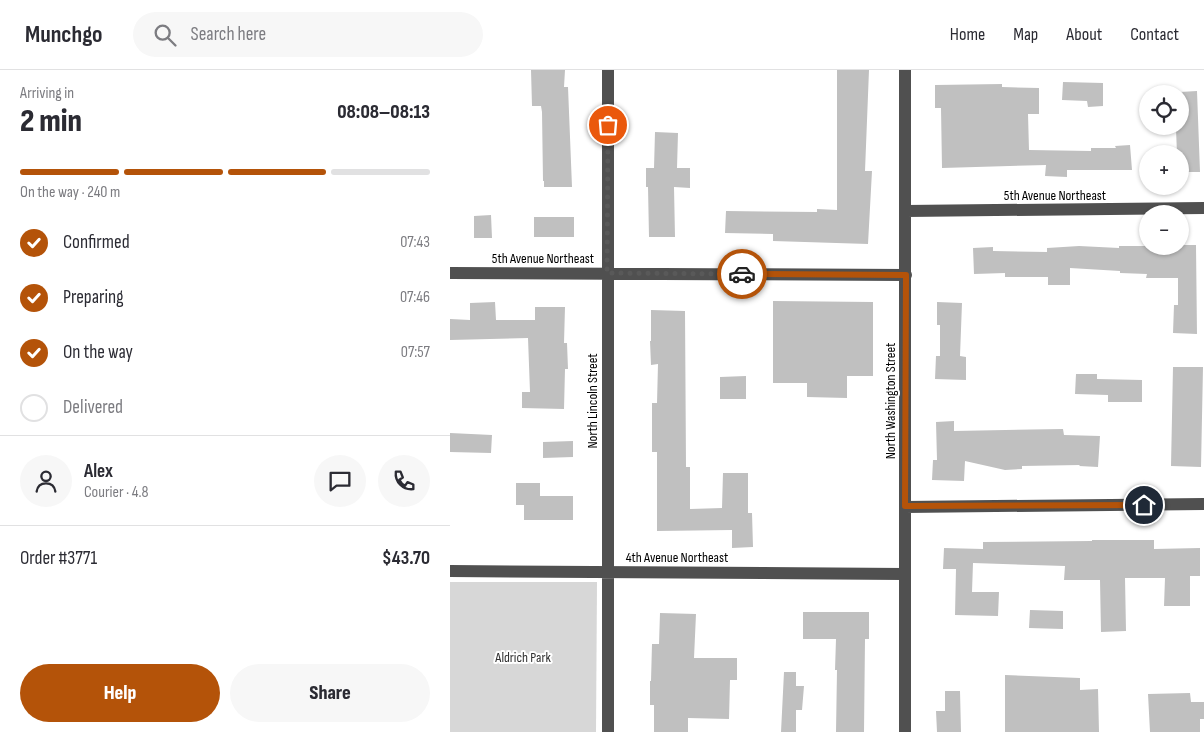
<!DOCTYPE html>
<html lang="en">
<head>
<meta charset="utf-8">
<style>
  :root { --surface:#fff; --page:#f7f7f7; --text:#2b2b33; --muted:#7c7c81; --line:#e1e1e2; --accent:#b45309 }
  body { margin:0; font-family:"Sofia Sans Condensed",sans-serif; background:var(--page); color:var(--text); height:100vh; display:flex; flex-direction:column; font-size:19px; white-space:nowrap }
  * { box-sizing:border-box; margin:0 }
  p { font-size:16px; color:var(--muted) }
  .icon { flex:none; width:28px; height:28px; fill:none; stroke:currentColor; stroke-width:2; stroke-linecap:round; stroke-linejoin:round }
  .map { position:relative; flex:1; overflow:hidden }
  .side { display:flex; flex-direction:column; background:var(--surface); width:450px }
  .side>* { flex:none }
  .buttons { position:absolute; left:689px; top:15px; display:grid; gap:10px }
  .buttons a { display:grid; place-items:center; width:50px; height:50px; border-radius:50%; background:var(--surface); box-shadow:0 1px 4px #0004; font-size:25px }
  .pin { position:absolute; display:grid; place-items:center; width:42px; height:42px; color:#fff; margin:-21px; border:2px solid #fff; border-radius:50%; box-shadow:0 1px 5px #0007 }
  .courier { position:absolute; display:grid; place-items:center; width:50px; height:50px; margin:-25px; border:4px solid #b45309; border-radius:50%; background:#fff; color:#222; box-shadow:0 1px 6px #0007 }
  .summary em { font-style:normal; font-weight:800 }
  .summary div { display:flex; flex-direction:column-reverse }
  .summary { display:flex; align-items:center; justify-content:space-between; height:85px; padding:0 20px }
  h1 { font-size:32px; font-weight:800; line-height:38px }
  .bar { display:grid; grid-template-columns:repeat(4,1fr); gap:8px 5px; align-content:center; height:60px; padding:0 20px }
  .bar i { height:6px; border-radius:4px; background:var(--line) }
  .bar .selected { background:var(--accent) }
  .bar p { grid-column:span 4 }
  .line { display:flex; align-items:center; gap:12px; padding:0 20px; border-top:1px solid var(--line) }
  .line div { flex:1 }
  .round { display:grid; place-items:center; flex:none; width:52px; height:52px; border-radius:26px; background:var(--page) }
  ol { padding:0 20px; list-style:none }
  li { display:flex; align-items:center; gap:15px; height:55px }
  li p { margin-inline-start:auto }
  li .icon { padding:5px; border-radius:50%; background:var(--accent); color:#fff; stroke-width:4 }
  li:last-child { color:var(--muted) }
  li i { width:28px; height:28px; border:2px solid var(--line); border-radius:50% }
  .primary-button { display:flex; gap:10px; margin-top:auto; padding:10px 20px }
  .primary-button a { flex:1; height:58px; border-radius:30px; background:var(--accent); color:#fff; font-size:20px; font-weight:800; line-height:58px; text-align:center }
  .primary-button a+a { background:var(--page); color:var(--text) }
  header { display:flex; align-items:center; gap:30px; box-sizing:border-box; height:70px; padding:0 25px; background:var(--surface); border-bottom:1px solid var(--line) }
  header strong { font-size:24px }
  nav { display:flex; gap:28px; margin-inline-start:auto; font-size:18px }
  .search { width:350px; height:45px; background:var(--page); display:flex; align-items:center; gap:12px; box-sizing:border-box; padding:0 18px; border-radius:28px; color:var(--muted); font-size:19px }
  main { display:flex; flex:1; min-height:0 }
  .map>svg:first-child { display:block }
  .green { fill:#d7d7d7 }
  .building { fill:#c0c0c0 }
  .lines { fill:none; stroke-linecap:round; stroke-linejoin:round }
  .minor { stroke:#505050; stroke-width:12 }
  .done { stroke:#595959; stroke-width:5; stroke-dasharray:0 9 }
  .route { stroke:#b45309; stroke-width:6 }
  .labels { text-anchor:middle; stroke-width:4; stroke-linejoin:round; paint-order:stroke }
  .street-label { font-size:14px; fill:#000; stroke:#fff }
  .park-label { font-size:14px; fill:#2e2e2e; stroke:#fff }
</style>
</head>
<body>
<header>
<strong>Munchgo</strong>
<div class="search"><svg class="icon" aria-label="search" viewBox="0 0 24 24"><circle cx="10" cy="10" r="6"/><path d="M15 15l6 6"/></svg>Search here</div>
<nav><a>Home</a><a>Map</a><a>About</a><a>Contact</a></nav>
</header>
<main>
<section class="side">
<div class="summary"><div><h1>2 min</h1><p>Arriving in</p></div><em>08:08–08:13</em></div>
<div class="bar"><i class="selected"></i><i class="selected"></i><i class="selected"></i><i></i><p>On the way · 240 m</p></div>
<ol>
<li><svg class="icon" aria-label="check" viewBox="0 0 24 24"><path d="M5 12l5 5 9-10"/></svg>Confirmed<p>07:43</p></li>
<li><svg class="icon" aria-label="check" viewBox="0 0 24 24"><path d="M5 12l5 5 9-10"/></svg>Preparing<p>07:46</p></li>
<li><svg class="icon" aria-label="check" viewBox="0 0 24 24"><path d="M5 12l5 5 9-10"/></svg>On the way<p>07:57</p></li>
<li><i></i>Delivered</li>
</ol>
<div class="line" style="height:90px"><a class="round"><svg class="icon" aria-label="person" viewBox="0 0 24 24"><circle cx="12" cy="8" r="4"/><path d="M4 21q1-7 8-7t8 7"/></svg></a><div><b>Alex</b><p>Courier · 4.8</p></div><a class="round"><svg class="icon" aria-label="chat" viewBox="0 0 24 24"><path d="M4 5h16v11H9l-5 4z"/></svg></a><a class="round"><svg class="icon" aria-label="phone" viewBox="0 0 24 24"><path d="M5 4h4l2 5-3 2q2 4 5 5l2-3 5 2v4C11 20 4 13 5 4z"/></svg></a></div>
<div class="line" style="height:65px"><div>Order #3771</div><b>$43.70</b></div>
<div class="primary-button"><a>Help</a><a>Share</a></div>
</section>
<div class="map">
<svg width="754" height="662" viewBox="0 0 754 662">
  <rect width="100%" height="100%" fill="#fff"/>
  <path class="green" d="M0 512H147L146 662H0Z"/>
  <path class="building" d="M81 0H115L114 17H118L122 117H94V111H93L92 42 91 36H82Z
    M387 0H419L415 101H422L418 174 323 171V164L275 163 276 141 367 142V139L387 140Z
    M613 12 653 13V36L638 37 637 31 612 30Z
    M552 14V17L589 18V44H578L579 80 641 81V78H666L665 76 680 75 682 100H617V107L595 106 596 95 492 98 491 38H485V15Z
    M747 21 750 102H730V84H727L726 59H730V22Z
    M205 62 228 63 227 98H240V118L224 117 225 167H199L198 117H196V98H204Z
    M41 145 42 168H24V146Z
    M84 147H124V167H84Z
    M730 175H746L747 264 723 263 724 235H728V208H696L697 204 670 203V201L620 198V215H598V207H555V203L524 204 523 178 543 177V181L597 182V178L629 176 669 178V176H730Z
    M323 231 423 232V306H397V328L357 327V313H323Z
    M45 232 46 250H85V237H115L114 273H117L118 299H115L114 339 72 338V322H80L78 268 0 270V249L20 250V233Z
    M487 232 512 233 510 286 516 287V310L485 309 486 286H490V255H487Z
    M201 240 235 241 236 397H240V439L272 438 273 403H298V443H302L303 477 282 478V460L207 461V382H202V333H207L208 294 201 295 200 271H201Z
    M723 297H753L751 397 721 396Z
    M626 304H647V309L692 310V332H658V325L625 324Z
    M296 306V329H270V307Z
    M504 351V361L613 359 614 365 650 366 648 397 629 396 630 395 572 396V399L555 400 515 391 514 411 482 410 483 390H487L486 352Z
    M0 363 42 365 41 383 0 382Z
    M123 371V387L93 388V372Z
    M66 413H90V426H123V450H74V435H66Z
    M642 470H704V479L750 478V506H740V536H714L715 508H675L676 561 651 562 650 510H614L615 496 523 493 522 522H549L548 546 505 545 506 499H493L494 478 533 479V472L642 471Z
    M580 540 613 541V559L579 558Z
    M353 542H419V569H415L414 662H386L387 600H385L386 569H353Z
    M210 543 246 544 244 588H287V610H280L279 649 238 648V662H204V635H200V611H201L202 574H209Z
    M334 602H346V616H354L352 640H346V662H331Z
    M555 605 630 608V620L648 619 649 662H555Z
    M495 621H510L511 662H487L486 641H495Z
    M740 623 741 632H754V649H750V662H700L698 624Z"/>
  <g class="lines">
    <path class="minor" d="M158 0V662
      M456 141 754 138
      M0 203 456 205
      M455 437 754 434
      M0 501 454 504
      M455 662V0"/>
  </g>
  <g class="lines">
    <path class="done" d="M158 55 157 203 292 204"/>
    <path class="route" d="M292 204 456 205 455 436 694 435"/>
  </g>
  <g class="labels">
    <g class="street-label">
      <text x="605" y="130">5th Avenue Northeast</text>
      <text x="93" y="193">5th Avenue Northeast</text>
      <text transform="translate(142 331) rotate(-90)" y="5">North Lincoln Street</text>
      <text transform="translate(440 331) rotate(-90)" y="5">North Washington Street</text>
      <text x="227" y="492">4th Avenue Northeast</text>
    </g>
    <g class="park-label">
      <text x="73" y="592">Aldrich Park</text>
    </g>
  </g>
</svg>
<div class="buttons">
<a><svg class="icon" aria-label="locate" viewBox="0 0 24 24"><circle cx="12" cy="12" r="6"/><path d="M12 2v4M12 18v4M2 12h4M18 12h4"/></svg></a>
<a>+</a>
<a>−</a>
</div>
<div class="pin" style="left:158px;top:55px;background:#ea580c"><svg class="icon" aria-label="bag" viewBox="0 0 24 24"><path d="M5 8h14l-1 12H6zM9 8a3 3 0 0 1 6 0"/></svg></div>
<div class="pin" style="left:694px;top:435px;background:#1f2937"><svg class="icon" aria-label="home" viewBox="0 0 24 24"><path d="M3 11l9-7 9 7M6 9v11h12V9"/></svg></div>
<div class="courier" style="left:292px;top:204px"><svg class="icon" aria-label="car" viewBox="0 0 24 24"><path d="M5 17H2v-5l4-1 3-4h7l3 4 3 1v5h-3M9 17h6M6 11h13"/><circle cx="7" cy="17" r="2"/><circle cx="17" cy="17" r="2"/></svg></div>
</div>
</main>
</body>
</html>
